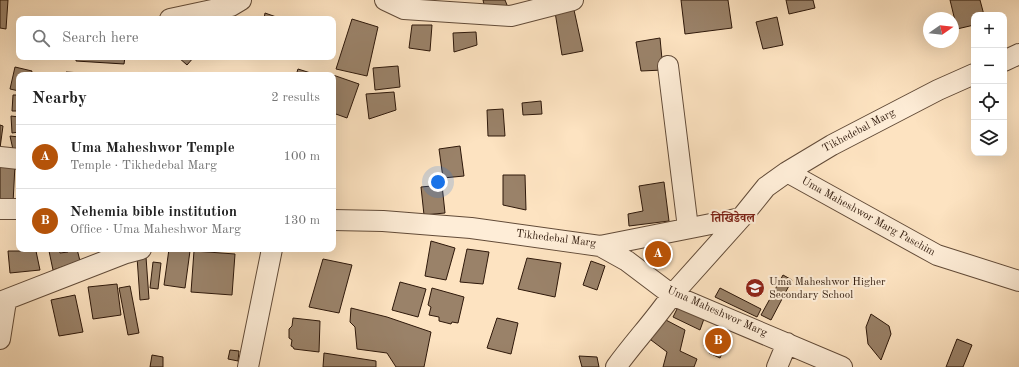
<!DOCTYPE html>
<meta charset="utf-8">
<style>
:root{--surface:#fff;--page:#f2f2f2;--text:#222;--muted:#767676;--line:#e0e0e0;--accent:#b45309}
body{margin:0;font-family:"Old Standard TT","Noto Serif Devanagari",serif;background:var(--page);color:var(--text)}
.controls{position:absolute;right:12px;top:12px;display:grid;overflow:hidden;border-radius:8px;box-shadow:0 4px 16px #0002}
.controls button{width:36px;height:36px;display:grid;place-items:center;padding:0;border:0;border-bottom:1px solid var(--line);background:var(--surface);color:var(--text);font:20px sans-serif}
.compass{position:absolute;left:923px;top:12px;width:36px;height:36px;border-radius:50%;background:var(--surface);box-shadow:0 4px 16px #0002;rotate:76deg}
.you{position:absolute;left:438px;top:182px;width:14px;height:14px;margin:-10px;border:3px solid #fff;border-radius:50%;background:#1a73e8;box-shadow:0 0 0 6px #1a73e833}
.badge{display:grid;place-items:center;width:26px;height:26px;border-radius:50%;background:var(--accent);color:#fff;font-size:13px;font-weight:700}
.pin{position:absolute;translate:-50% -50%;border:2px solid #fff;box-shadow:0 1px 4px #0006}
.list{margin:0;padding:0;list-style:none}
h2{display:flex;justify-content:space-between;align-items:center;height:52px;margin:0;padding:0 16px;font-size:17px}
h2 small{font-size:13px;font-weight:400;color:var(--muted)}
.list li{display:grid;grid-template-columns:26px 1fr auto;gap:12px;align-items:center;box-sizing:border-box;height:64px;padding:0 16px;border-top:1px solid var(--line)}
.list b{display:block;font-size:15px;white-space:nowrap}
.list p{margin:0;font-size:13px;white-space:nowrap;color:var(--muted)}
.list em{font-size:13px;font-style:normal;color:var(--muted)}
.icon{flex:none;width:22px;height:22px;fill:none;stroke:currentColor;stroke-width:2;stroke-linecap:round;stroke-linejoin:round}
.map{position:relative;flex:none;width:1019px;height:367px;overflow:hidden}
.search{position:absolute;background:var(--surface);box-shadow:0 4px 16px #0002;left:16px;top:16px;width:320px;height:44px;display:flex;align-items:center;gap:10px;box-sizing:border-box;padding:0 14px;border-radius:8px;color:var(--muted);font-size:15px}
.panel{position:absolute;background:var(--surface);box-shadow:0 4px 16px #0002;left:16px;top:72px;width:320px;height:180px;border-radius:8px}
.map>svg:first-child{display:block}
.building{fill:#9a8269;stroke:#2e180a}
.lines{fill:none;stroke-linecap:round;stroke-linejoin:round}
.street-casing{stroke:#624b38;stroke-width:22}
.street{stroke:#feedd7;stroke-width:20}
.labels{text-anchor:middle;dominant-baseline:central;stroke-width:4;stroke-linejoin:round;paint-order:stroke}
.street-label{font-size:11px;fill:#2e180a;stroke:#feedd7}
.poi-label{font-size:11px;fill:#2e180a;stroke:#feedd7;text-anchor:start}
.neighbourhood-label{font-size:12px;font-weight:bold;fill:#7a1f14;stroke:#feedd7}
</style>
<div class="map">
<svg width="1019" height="367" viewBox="0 0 1019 367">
<rect width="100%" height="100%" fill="#fde3c1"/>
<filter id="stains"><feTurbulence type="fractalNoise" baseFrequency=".005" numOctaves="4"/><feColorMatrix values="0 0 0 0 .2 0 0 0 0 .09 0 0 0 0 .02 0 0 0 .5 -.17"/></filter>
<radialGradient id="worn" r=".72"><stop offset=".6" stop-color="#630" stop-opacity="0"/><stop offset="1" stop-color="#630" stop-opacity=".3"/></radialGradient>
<path class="building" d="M0,0H8L6,29L0,28Z
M483,0H505L507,5L486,13Z
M681,0H728L732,28L685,34Z
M786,0H813L815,8L789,14Z
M950,0H980L984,15H974V25L957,29Z
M574,10L583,51L562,55L555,12Z
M265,13L282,19H264Z
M138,17L156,18V19H138Z
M777,17L783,45L763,49L756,22Z
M352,19L378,27L367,76L336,69Z
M412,25H432L430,51L409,48Z
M476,32L477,45L454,52L453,33Z
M660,38L663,70L641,71L636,42Z
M76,57H125L124,64L76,61Z
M178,57H194L187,65Z
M398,66L400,87L375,90L373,68Z
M15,67L32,71L31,75H19V91L10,89Z
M298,69L317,75H296Z
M66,72L82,73V75H66Z
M333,75L359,84L347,118L333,113Z
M394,92L396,110L369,119L366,94Z
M13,95H19V111H12Z
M541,101L542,114L523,115L522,103Z
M503,109L505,136H488L487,110Z
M11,116L19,117V132L12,133Z
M0,125L3,126L0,148Z
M10,136L19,137V153L14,154Z
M460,146L464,176L443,178L439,149Z
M0,165H15L13,203H0Z
M503,175H525L526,210L503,205Z
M664,182L669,221L629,226L628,214L643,211L639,186Z
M442,185L445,213L424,215L421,187Z
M431,241L455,248L446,280L425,276Z
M59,249L60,253L68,252V249H77L80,261L53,270L49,251Z
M169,249L190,251L185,288L164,285Z
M467,249L489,252L483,284L460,282Z
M8,251H36L40,270L10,273Z
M194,251L235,254L232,295L191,292Z
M137,257H146L149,299L140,300Z
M527,258L561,263L555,297L518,289Z
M323,259L352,265L339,313L309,307Z
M591,261L605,266L597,290L583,285Z
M153,262L161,263L158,289L150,288Z
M783,275L792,280L771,320L761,315Z
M400,282L426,289L418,317L392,310Z
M117,284L121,315L93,319L88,287Z
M130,286L139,333L128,335L119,288Z
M432,288L464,297L458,323L452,322L451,324L439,321V317L429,315L431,307L428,305Z
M720,288L761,309L757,317L715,297Z
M75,295L83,332L59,336L51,300Z
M680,303L705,316L700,330L673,317Z
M351,308L387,317L431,332L424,367H396L387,353L357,349L355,327L350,322Z
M871,314L889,326L891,334L881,360L868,344L866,327Z
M293,318L320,321L319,352L294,349L293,347L291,346L292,340L289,338V329L292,326Z
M497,318L518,323L511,354L487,348Z
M664,319L685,330L680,351L697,359L694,367H663L667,352L651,340L655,326Z
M714,328L730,336L720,358L709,353L712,348L704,346Z
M957,339L972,345L963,367H946Z
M230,350L239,351L238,361L228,359Z
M324,353L376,361V367H323Z
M152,355L163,357V367H150Z
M579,356L597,357L599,367H582Z"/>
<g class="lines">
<defs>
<path id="street" d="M385,0L404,9L511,16L573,0
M170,19L231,6L241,0
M1004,61L1019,54
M668,66L688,228
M0,157L19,159
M787,172L937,255L1019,281
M0,209H19
M333,220L383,221L471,228L600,246L741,218L766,187L787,172L832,145L938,90L974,74
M600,246L627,261L672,295L842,367
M0,302L126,253L141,249
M0,339L6,301
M248,367L272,249
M616,367C634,342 655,320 672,295L741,218
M777,367L787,343"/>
</defs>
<use href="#street" class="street-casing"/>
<use href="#street" class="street"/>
</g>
<defs>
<symbol id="school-disc" viewBox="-11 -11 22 22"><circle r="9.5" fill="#8f2418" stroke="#feedd7"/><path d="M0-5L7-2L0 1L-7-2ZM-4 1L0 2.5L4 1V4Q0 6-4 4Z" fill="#fff"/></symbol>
</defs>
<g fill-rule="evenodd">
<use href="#school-disc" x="744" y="277" width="22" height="22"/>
</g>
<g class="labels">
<g class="street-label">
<text transform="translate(859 131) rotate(-28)">Tikhedebal Marg</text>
<text transform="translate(868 217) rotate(29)">Uma Maheshwor Marg Paschim</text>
<text transform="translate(556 239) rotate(7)">Tikhedebal Marg</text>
<text transform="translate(717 312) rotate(24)">Uma Maheshwor Marg</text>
</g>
<g class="poi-label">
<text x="769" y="282">Uma Maheshwor Higher<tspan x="769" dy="13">Secondary School</tspan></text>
</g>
<g class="neighbourhood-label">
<text x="733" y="219">तिखिडेवल</text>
</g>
</g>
<rect width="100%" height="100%" filter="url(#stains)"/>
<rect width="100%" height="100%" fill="url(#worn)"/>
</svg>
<div class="controls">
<button>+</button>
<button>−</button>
<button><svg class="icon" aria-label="locate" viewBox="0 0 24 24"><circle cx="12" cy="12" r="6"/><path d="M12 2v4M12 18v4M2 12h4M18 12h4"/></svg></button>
<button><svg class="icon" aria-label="layers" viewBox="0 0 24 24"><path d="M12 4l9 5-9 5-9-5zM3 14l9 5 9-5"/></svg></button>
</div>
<svg class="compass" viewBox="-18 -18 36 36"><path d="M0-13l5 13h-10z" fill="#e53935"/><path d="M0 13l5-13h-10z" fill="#767676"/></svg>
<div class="you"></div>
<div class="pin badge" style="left:658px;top:254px">A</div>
<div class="pin badge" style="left:718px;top:341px">B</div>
<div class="search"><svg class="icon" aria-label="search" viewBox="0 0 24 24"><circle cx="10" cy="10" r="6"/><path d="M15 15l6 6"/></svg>Search here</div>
<section class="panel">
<h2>Nearby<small>2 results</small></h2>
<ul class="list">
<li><span class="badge">A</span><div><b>Uma Maheshwor Temple</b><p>Temple · Tikhedebal Marg</p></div><em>100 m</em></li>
<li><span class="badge">B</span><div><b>Nehemia bible institution</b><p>Office · Uma Maheshwor Marg</p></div><em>130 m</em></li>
</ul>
</section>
</div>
